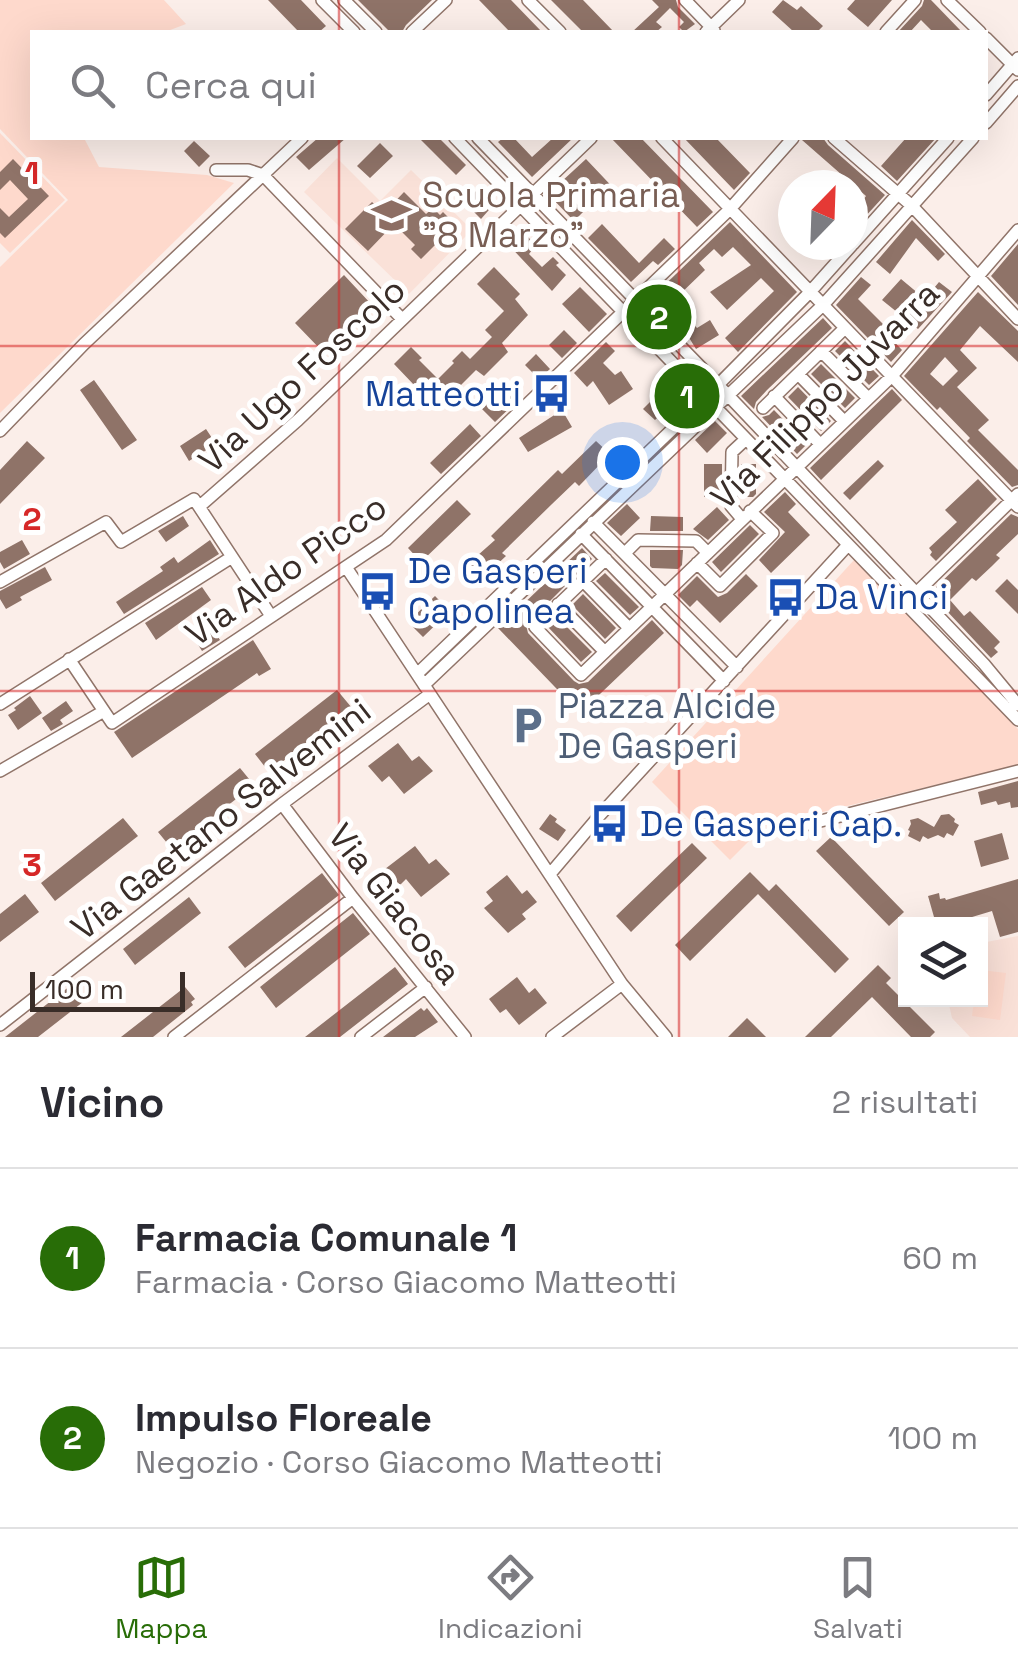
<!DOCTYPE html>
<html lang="it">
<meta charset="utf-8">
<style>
:root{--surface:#fff;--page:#f7f7f7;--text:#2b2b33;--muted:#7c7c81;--line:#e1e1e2;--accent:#286d07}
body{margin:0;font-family:"Space Grotesk",sans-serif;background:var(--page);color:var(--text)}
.controls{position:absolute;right:30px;bottom:30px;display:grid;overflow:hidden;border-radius:0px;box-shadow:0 10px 40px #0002}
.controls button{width:90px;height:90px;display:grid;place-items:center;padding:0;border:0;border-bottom:2px solid var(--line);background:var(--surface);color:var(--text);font:50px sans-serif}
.compass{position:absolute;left:778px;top:170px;width:90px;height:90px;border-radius:50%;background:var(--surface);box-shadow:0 10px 40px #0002;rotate:23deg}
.scale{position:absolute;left:30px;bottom:25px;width:155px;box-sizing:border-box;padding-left:10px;border:5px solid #392d28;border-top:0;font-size:28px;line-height:35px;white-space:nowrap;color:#392d28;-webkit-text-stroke:8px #fff;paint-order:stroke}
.you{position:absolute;left:622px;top:462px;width:35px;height:35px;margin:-25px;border:8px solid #fff;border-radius:50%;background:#1a73e8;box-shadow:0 0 0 15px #1a73e833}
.badge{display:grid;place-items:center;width:65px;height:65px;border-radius:50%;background:var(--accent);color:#fff;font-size:32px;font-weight:700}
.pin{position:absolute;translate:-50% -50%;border:5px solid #fff;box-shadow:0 2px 10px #0006}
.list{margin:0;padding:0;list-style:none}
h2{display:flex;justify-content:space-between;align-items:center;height:130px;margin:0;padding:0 40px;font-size:42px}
h2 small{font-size:32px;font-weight:400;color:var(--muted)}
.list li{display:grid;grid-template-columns:65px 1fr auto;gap:30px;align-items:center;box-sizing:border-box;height:180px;padding:0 40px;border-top:2px solid var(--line)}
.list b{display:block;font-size:38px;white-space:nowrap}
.list p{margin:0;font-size:32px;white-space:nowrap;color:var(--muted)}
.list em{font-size:32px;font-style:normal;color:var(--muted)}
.icon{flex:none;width:55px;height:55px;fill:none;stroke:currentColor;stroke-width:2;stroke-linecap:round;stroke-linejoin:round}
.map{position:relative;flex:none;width:1018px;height:1037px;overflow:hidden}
.search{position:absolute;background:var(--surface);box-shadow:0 10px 40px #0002;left:30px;right:30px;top:30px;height:110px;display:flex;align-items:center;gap:25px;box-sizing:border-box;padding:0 35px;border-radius:0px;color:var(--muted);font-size:38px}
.sheet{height:490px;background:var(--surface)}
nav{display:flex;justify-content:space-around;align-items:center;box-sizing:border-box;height:140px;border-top:2px solid var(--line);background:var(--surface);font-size:28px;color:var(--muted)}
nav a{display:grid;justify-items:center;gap:5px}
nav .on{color:var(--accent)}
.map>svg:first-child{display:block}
.education{fill:#fae1d8}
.green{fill:#fed9cc}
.building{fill:#8f7368;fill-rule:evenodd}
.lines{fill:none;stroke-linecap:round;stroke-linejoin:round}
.minor-casing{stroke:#907469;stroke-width:14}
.minor{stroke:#fff;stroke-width:11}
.grid{fill:none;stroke:#d62828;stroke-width:2.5;stroke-opacity:0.55}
.labels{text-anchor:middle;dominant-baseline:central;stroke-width:10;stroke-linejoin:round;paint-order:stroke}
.education-label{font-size:35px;fill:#785e54;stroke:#fff;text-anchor:start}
.street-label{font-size:35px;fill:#392d28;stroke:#fff}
.transit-label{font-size:35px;fill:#164399;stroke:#fff;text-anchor:start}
.service-label{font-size:35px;fill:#4e5e75;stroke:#fff;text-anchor:start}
.grid-label{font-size:32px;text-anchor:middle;font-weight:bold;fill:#d62828;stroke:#fff;stroke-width:10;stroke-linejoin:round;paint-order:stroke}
</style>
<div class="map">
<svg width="1018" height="1037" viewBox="0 0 1018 1037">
<rect width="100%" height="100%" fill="#fbeee9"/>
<path class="education" d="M337,158L380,201L411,170L472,230L409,294L304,192Z
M1018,936V1037H970L952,1018L948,1000L980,999L981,943Z"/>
<path class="green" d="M0,0H164L186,24L165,32H32V138H84L99,167L207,175L234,183L0,413V267L68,200L0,129Z
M0,133L65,200L10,253L0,243Z
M854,560L1018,729V765L764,826L730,860L652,782Z
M981,970L1006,973L1000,1020L972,1016L974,1000L980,999Z"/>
<path class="building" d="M268,0H301L326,26L319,32H299Z
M358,0H432L406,25L402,32H390Z
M479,0H511L542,32H510Z
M551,0H583L614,32H583Z
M652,0H676L678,7L695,24L684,32L679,27L684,22L670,8L656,22L662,27L656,32H632L659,7Z
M783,0L797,10L801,6L823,26L817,32H794L772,12Z
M855,0H892L868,27L847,9Z
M924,0H931L962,32H933L921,20L910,32H898L922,6Z
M318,138H346L309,170L296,157Z
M419,138H439L466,165L456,175Z
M503,138H514L532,157L553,138H573L532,177L498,142Z
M611,138H641L713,212L697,227Z
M684,138H716L750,173L734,190Z
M802,138H823L828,145L885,195L853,230V214L866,196L802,140Z
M906,138H936L897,181L881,166Z
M194,141L210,156L199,167L184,151Z
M380,143L393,156L370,178L357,166Z
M13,159L49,196L5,238L0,233V208L9,217L28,199L10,180L0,190V172Z
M586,159L621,196L611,205L585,179L568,195L584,211L574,221L548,194Z
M482,185L488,191L486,193L495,203L481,219L462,200L469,193L471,196Z
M404,192L426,214L433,208L440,215L443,212L453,222L434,240L437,243L421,259L411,249L415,245L394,224L368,251L345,229L372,202L384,213Z
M912,220L945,254L938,261L916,238L890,274L876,262Z
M730,222L797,292L738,352L725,338L774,291L761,278L727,310L710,292L751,265L733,247L722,257L714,249L699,263L705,270L675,299L685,309L681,311L697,328L710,320L719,335L696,349L688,336L685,338L649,300Z
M602,224L639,263L664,238L675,249L658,265L653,261L631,282L588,238Z
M523,227L529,233L526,235L536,245L529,254L542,267L553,257L559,263L556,265L566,275L552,291L504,240L510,235L512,237Z
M1018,244V305L991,276Z
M494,267L520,294L515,299L528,315L502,343L508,352L484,376L476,370L437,409L394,364L411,347L422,358L419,360L438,379L454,363L452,361L462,351L470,359L492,337L485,330L504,311L477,284Z
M344,275L372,305L323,352L295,323Z
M861,277L871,285L858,299L890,331L887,334L902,350L891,362L836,305Z
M901,279L925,299L939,282L952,292L918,329L882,300Z
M580,287L607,314L589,332L562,304Z
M978,292L1018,331V362L980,326L960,350L977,368L957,387L989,420L978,430L1018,470V485L1012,487L967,441L970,438L940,407L937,410L904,376ZM945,357L958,371L943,386L930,374Z
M823,318L832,328L767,390L756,402L754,409L741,396Z
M564,330L577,343L562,358L549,345Z
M845,341L879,376L869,385L835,351Z
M606,342L615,351L603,363L615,375L621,371L633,389L609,405L593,381L587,387L574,373Z
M536,354L550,369L539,379L525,365Z
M821,364L855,398L845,408L811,374Z
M674,378L692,396L667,421L661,414L655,420L643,409Z
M94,380L137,440L122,450L80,390Z
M798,387L831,421L821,431L788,397Z
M503,388L516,402L495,422L482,409Z
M892,389L902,400L821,480L810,468Z
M562,410L572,427L528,452L519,438Z
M774,410L807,444L797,454L762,417L769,415Z
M715,421L727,433L707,453L695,440Z
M470,424L481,436L441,474L430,463Z
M206,429L216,444L189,461L180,446Z
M27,441L45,458L0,504V470Z
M596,441L610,454L579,486L575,482L552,504L502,553L506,556L474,586L460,571L495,540L491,536L558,470L562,474Z
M878,460L884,466L850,500L843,493Z
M704,464H722V497H704Z
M741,464H756V494L753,497H741Z
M978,479L997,499L936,561L930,555L932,552L929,548L957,522L945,510Z
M785,492L796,504L788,512L810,535L771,573L759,560L785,532L764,512Z
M457,500L471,514L421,562L408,548Z
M627,504L640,518L621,536L607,523Z
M717,507L729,520L708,540L693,529Z
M1011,514L1018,517V534L996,555L1000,558L992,566L976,581L972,578L950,600L964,616L970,611L1000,642L994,648L998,652L991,658L930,593Z
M183,516L189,526L166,542L158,531Z
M651,516L683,517V531H650Z
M750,525L759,534L721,572L712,562Z
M22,540L30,554L4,569L0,562V552Z
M210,540L219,554L124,614L116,602L163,571L160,567L174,557L178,563Z
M582,548L592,559L526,625L528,633L574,681L579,684L588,682L652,620L664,633L580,713L498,628Z
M650,550H683L682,565L678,569L652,568L650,566Z
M45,567L52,580L20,597L22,600L6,609L0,599V591Z
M605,573L639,607L630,615L596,581Z
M746,574L758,586L720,623L697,600L690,607L678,595L697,576L718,597L727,593Z
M1007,579L1018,590V614L995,591Z
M202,587L211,600L156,640L145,623Z
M583,594L616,628L605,639L572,605Z
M435,596L450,611L423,637L408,622Z
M558,618L592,652L581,662L548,627Z
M209,624L220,640L202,651L192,635Z
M253,640L271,669L259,676L257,673L132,758L114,732Z
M337,690L352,708L269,772L255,754Z
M30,696L42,713L18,730L8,715L16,710L14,708Z
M66,701L73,711L60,720L63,724L51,731L42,718Z
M398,743L412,761L419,756L433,771L404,794L389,776L382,782L368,766Z
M240,768L254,785L172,849L158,832Z
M1018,781V807L1011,808L1010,802L998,805L996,801L981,805L978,792Z
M550,814L557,819L555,822L566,830L558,841L539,829Z
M949,814L955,819L954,822L959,825L953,836L947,833L944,838L938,835L928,839L923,836L920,842L908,836L910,831L908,830L911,824L910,820L918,818L934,827L941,815Z
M123,818L138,836L55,901L41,883Z
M1002,833L1009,859L981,867L974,841Z
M831,837L904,912L889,926L816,851Z
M692,843L707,858L631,932L616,916Z
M415,846L429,864L436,859L450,874L421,897L406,879L400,885L385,869Z
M750,872L769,891L776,884L849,959L835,973L758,894L690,961L675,945Z
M322,873L339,895L245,968L228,947Z
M507,875L522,894L527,890L537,902L522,914L526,919L508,933L484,908L493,901L486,892Z
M1018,879V932L1000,937L992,911L949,924H936L928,896L939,893L940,899L945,898L946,900Z
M25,894L39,912L0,942V914Z
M189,897L201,913L135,965L123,949Z
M353,913L370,934L276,1008L260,987Z
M878,965L891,978L886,983L935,1032L930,1037H911L872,997L831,1037H805Z
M395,967L408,984L340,1037H305Z
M517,977L529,993L535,988L547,1003L519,1025L506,1009L500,1013L489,999Z
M70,986L83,1002L38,1037H5Z
M185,987L195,999L191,1002L193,1005L153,1037H121Z
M421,1008L424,1011L427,1008L438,1022L415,1037H383Z
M747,1018L766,1037H728Z"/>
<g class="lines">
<defs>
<path id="minor" d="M322,0L354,32
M344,0L376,32
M528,0L560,32
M685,0L714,30
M947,0L980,32
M412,32L446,0
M706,32L739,0
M886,32L915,0
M986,38L1018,70
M986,95L1018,58
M986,123L1018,86
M455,138L1018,720
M478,138L723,390L984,664L1018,705
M662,138L1018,507
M834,138L912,206L1018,319
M216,170H248L263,175L402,319
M853,244L948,138
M821,351L868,398
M798,374L844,421
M774,396L820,444
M763,408L845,328
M0,431L84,344L302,138
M200,506L298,420L591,138
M742,519L731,506L732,452L746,439
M593,522L737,667
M581,534L724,681
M625,553L638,540L696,541L708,553
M606,559L535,627L581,675L892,376L1018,230
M697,563L720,586L773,533L750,511
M346,567L622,984L666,1037
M583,581L629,628
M0,582L106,522L121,542L194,499L271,616
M912,597L1018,494
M558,604L605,652
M69,659L112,723L386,540L730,209L793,138
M417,674L706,397L810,292L852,245
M424,685L823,305L973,138
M0,704L232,557
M0,771L104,711
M282,804L353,898L465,1037
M785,830L1018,771
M550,874L600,815L848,545
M0,1025L282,804L430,694
M174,1037L353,898
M361,1037L426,987
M552,1037L622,984"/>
</defs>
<use href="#minor" class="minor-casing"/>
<use href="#minor" class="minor"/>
</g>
<path class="grid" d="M339,0V32M679,0V32M339,138V1037M679,138V1037M0,346H1018M0,691H1018"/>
<defs>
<symbol id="school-bare" viewBox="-9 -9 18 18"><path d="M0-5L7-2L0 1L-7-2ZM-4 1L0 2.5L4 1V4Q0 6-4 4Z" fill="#8d6e63" stroke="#fff" stroke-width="2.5" paint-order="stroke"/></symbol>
<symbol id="bus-bare" viewBox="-9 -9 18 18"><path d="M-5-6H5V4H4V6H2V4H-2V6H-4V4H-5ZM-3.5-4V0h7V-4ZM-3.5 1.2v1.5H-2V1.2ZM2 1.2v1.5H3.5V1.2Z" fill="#1a4fb4" stroke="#fff" stroke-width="2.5" paint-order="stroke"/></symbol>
<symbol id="parking-bare" viewBox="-9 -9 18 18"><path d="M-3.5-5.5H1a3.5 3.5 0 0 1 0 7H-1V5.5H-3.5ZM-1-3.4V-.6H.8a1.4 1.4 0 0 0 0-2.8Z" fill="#5c6f8a" stroke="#fff" stroke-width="2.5" paint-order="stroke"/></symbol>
</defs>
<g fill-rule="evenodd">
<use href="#school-bare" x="364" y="188" width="55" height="55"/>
<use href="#bus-bare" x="524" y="366" width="55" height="55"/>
<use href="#bus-bare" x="350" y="564" width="55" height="55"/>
<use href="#bus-bare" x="758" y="570" width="55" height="55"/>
<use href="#parking-bare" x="500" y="698" width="55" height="55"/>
<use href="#bus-bare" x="582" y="796" width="55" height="55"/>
</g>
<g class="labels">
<g class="education-label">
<text x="422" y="195">Scuola Primaria<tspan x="422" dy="40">"8 Marzo"</tspan></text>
</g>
<g class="street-label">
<text transform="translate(302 375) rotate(-43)">Via Ugo Foscolo</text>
<text transform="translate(825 395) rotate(-45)">Via Filippo Juvarra</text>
<text transform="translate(286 570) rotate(-35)">Via Aldo Picco</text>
<text transform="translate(221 819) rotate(-38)">Via Gaetano Salvemini</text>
<text transform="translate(395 904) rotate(52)">Via Giacosa</text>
</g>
<g class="transit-label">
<text x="521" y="394" text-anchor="end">Matteotti</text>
<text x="408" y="571">De Gasperi<tspan x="408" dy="40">Capolinea</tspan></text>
<text x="815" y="597">Da Vinci</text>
<text x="640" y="824">De Gasperi Cap.</text>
</g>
<g class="service-label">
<text x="558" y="706">Piazza Alcide<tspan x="558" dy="40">De Gasperi</tspan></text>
</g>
</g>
<g class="grid-label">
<text x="32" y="184">1</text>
<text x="32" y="530">2</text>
<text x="32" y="876">3</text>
</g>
</svg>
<div class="controls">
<button><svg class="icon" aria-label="layers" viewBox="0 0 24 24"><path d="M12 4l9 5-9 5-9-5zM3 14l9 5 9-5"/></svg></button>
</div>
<svg class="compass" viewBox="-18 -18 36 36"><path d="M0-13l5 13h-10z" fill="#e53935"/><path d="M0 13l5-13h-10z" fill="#7c7c81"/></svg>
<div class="scale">100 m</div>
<div class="you"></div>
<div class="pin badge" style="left:687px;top:396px">1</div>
<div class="pin badge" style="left:659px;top:317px">2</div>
<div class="search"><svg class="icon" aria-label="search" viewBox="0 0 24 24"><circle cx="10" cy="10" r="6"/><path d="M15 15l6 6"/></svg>Cerca qui</div>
</div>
<section class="sheet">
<h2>Vicino<small>2 risultati</small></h2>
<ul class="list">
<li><span class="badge">1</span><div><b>Farmacia Comunale 1</b><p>Farmacia · Corso Giacomo Matteotti</p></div><em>60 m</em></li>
<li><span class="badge">2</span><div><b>Impulso Floreale</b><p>Negozio · Corso Giacomo Matteotti</p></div><em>100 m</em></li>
</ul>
</section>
<nav>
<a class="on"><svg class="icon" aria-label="map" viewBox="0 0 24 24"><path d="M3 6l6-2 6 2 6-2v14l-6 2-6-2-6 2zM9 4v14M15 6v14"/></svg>Mappa</a>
<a><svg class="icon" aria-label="directions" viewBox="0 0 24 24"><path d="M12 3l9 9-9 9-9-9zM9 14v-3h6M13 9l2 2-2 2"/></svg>Indicazioni</a>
<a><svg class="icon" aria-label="saved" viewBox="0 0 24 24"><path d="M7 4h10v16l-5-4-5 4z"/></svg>Salvati</a>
</nav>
